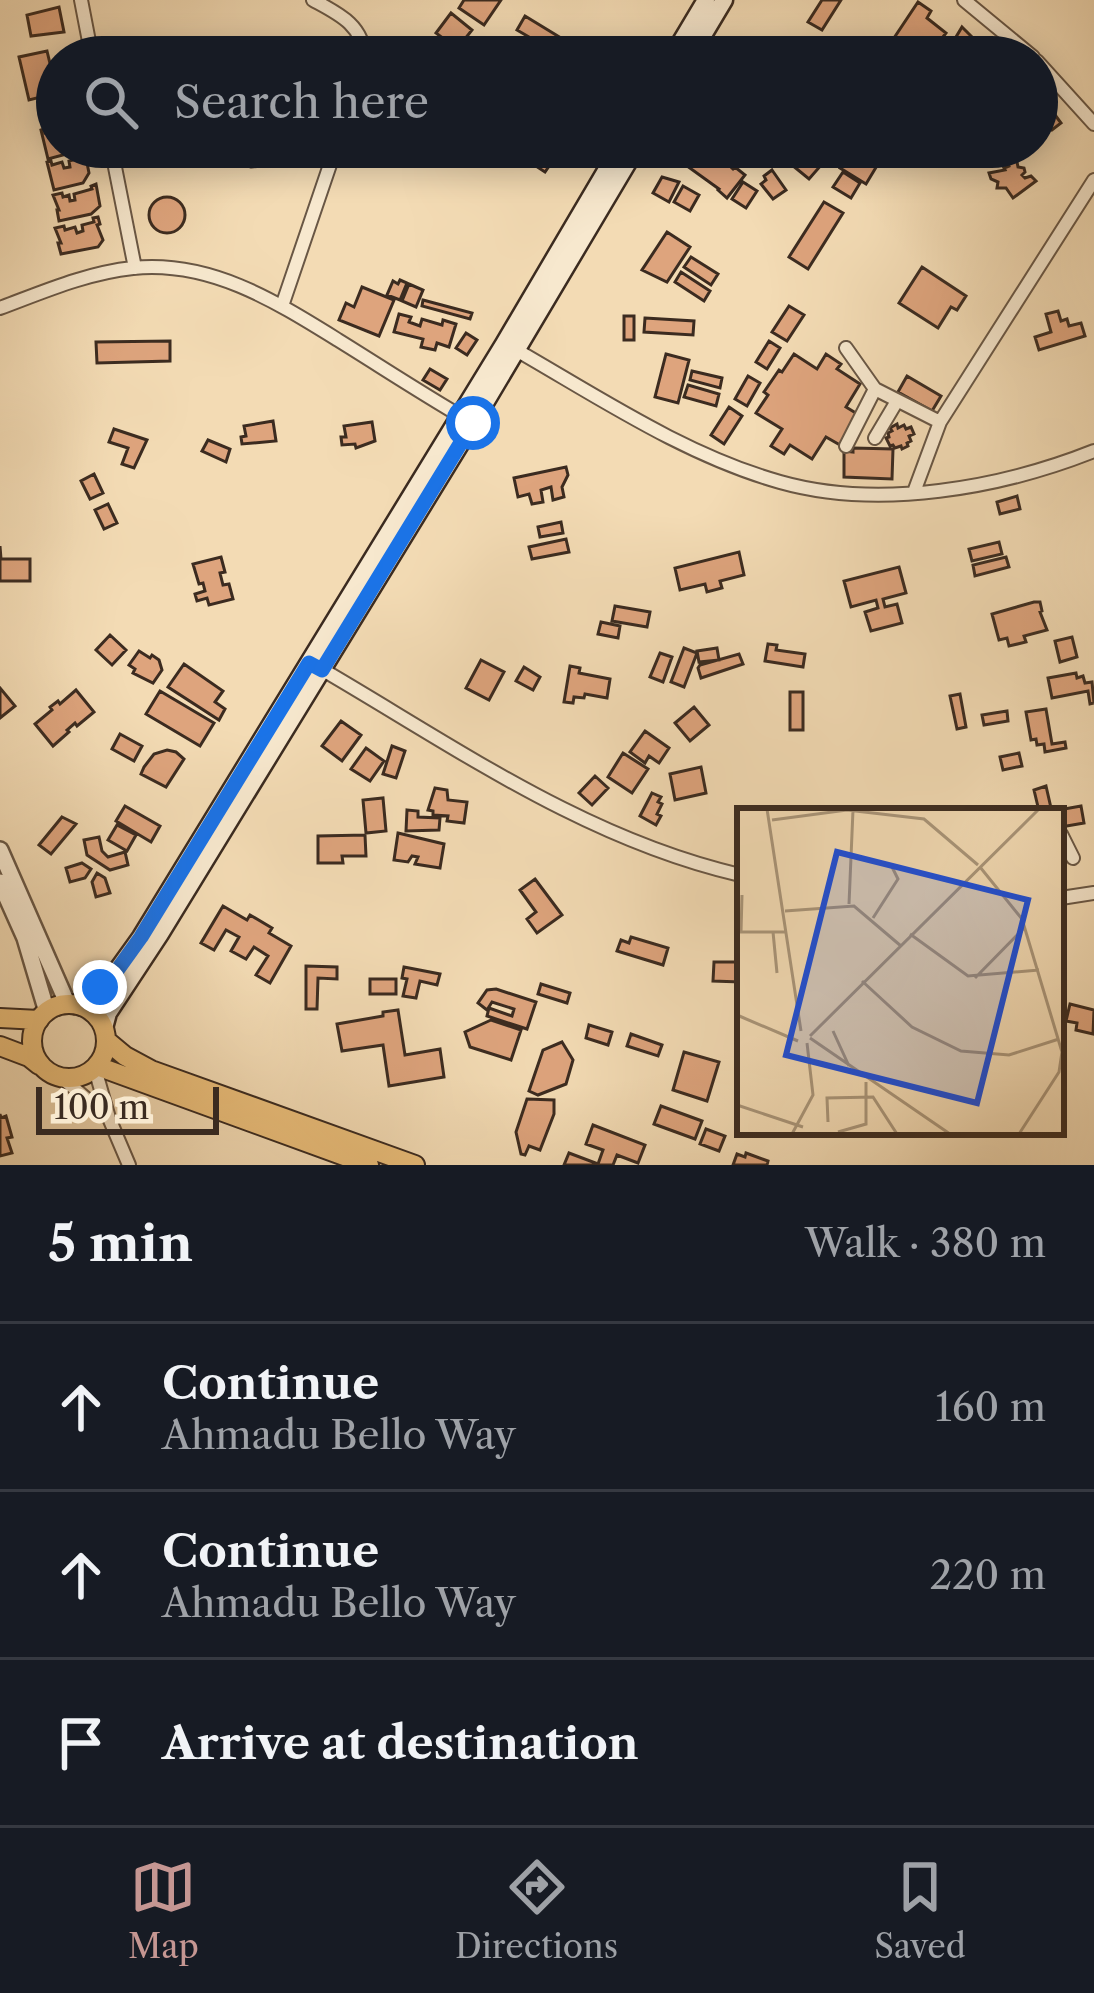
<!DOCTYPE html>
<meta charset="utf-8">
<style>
:root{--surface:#171b24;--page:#242831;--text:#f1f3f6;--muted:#9ea1a6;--line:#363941;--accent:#c59692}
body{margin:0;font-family:"Libre Caslon Text",serif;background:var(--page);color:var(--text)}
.scale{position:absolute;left:36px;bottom:30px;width:183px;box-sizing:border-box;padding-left:12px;border:6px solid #3b2b20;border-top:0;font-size:33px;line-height:42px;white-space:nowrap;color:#3b2b20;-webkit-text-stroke:9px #f7e8ce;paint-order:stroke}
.stop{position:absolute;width:36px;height:36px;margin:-27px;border:9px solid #1a73e8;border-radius:50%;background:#fff}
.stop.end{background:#1a73e8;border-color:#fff;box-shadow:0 3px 12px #0008}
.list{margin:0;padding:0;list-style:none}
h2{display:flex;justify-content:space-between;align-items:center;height:156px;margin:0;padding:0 48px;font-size:51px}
h2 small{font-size:39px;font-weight:400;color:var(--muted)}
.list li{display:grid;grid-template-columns:78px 1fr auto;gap:36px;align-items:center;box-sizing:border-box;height:168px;padding:0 48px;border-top:3px solid var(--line)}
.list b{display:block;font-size:45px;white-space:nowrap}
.list p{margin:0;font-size:39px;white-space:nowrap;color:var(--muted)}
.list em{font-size:39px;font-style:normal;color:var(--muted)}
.icon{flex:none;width:66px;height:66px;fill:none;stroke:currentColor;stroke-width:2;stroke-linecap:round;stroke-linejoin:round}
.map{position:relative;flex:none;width:1094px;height:1165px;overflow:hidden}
.search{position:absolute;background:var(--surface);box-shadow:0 6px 30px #0003;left:36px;right:36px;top:36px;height:132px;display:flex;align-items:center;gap:30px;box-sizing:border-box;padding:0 42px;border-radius:66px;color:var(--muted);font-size:45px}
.sheet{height:660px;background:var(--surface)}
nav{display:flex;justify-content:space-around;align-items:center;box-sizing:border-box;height:168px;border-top:3px solid var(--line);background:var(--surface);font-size:33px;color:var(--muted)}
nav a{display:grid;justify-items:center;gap:6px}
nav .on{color:var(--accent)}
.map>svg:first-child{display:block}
.building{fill:#dea47d;stroke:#3b2b20;stroke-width:3}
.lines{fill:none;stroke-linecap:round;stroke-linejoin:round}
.minor-casing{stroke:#695745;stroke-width:16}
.tertiary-casing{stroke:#695745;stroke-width:20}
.secondary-casing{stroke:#3b2b20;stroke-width:21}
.primary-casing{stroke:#3b2b20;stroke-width:22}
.minor{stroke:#f7e8ce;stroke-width:12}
.tertiary{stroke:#f7e8ce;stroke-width:15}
.secondary{stroke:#f7e8ce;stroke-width:16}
.primary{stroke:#eabe7a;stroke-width:18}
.route{stroke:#1a73e8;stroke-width:15}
.inset-road{fill:none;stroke:#a99579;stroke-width:3}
.view{fill:#1d4ed8;fill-opacity:0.15;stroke:#1d4ed8;stroke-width:6}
.inset-edge{fill:none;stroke:#3b2b20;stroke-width:6}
</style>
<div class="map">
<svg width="1094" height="1165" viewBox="0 0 1094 1165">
<rect width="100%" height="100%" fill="#f3dbb4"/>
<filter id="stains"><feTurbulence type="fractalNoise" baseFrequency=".00167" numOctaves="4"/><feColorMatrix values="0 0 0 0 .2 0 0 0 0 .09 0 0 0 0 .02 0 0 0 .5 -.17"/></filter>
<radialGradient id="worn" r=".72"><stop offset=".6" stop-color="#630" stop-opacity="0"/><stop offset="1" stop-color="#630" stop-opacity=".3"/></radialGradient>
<path class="building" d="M464,0H501L484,25L459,8Z
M822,0H841L822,30L808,22Z
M918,2L931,11L927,18L946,33L928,57H917L905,47L899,57L888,47Z
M59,7L64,32L31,36L27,15Z
M451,13L472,30L457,49L436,33Z
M525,16L561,38L553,51L517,30Z
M962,27L973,38L963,57H944Z
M503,45L541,54V57L500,55Z
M47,51L57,93L29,100L19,57Z
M1047,104L1061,123L1052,130L1037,111Z
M44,129L45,133L55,131L57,147H79L78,151L48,159L41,130Z
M227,147H276L268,163L263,166L251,167L239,164L229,154Z
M519,147H557L561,149L545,172L516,153Z
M695,147L699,150L702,147H709L733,169L735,167L745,175L727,198L718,190L719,189L687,166L693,158L689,155Z
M807,149L823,163L809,179L792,165Z
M857,151L878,164L866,184L840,168L847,158L851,161Z
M85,153L89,173L83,183L54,190L47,162L51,161L52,165L62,162L64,168L70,167L69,161L81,158L80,154Z
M1012,156L1016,157L1018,167L1024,168L1025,172L1022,175L1025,178L1031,176L1036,181L1013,198L1006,188H997L998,182L991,179L989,173L1005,170L1004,168L1009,166L1007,159Z
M772,170L786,190L773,199L761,184L766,180L764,176Z
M843,172L860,183L851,198L833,187Z
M662,177L679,182L669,202L653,193Z
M743,182L757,191L746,208L732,199Z
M96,184L100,206L91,214L59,221L57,210H59L53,195L62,193L63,197L69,195L70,201L75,200L74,194L92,189L91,186Z
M683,186L699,195L690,211L674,202Z
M149 215a18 18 0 1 1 36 0a18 18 0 1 1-36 0Z
M824,202L843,213L808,269L789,257Z
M98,217L100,224L97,225L103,240L98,247L61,254L58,243H61L55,228L64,226L65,230L75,227L77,233L83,231L82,225L94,222L93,218Z
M667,232L690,247L667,282L642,270Z
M691,257L718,274L711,285L684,267Z
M922,267L966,296L957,310L951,307L938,328L899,303Z
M681,272L710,291L704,301L675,282Z
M400,280L407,283L400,300L387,295L393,281L398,284Z
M409,284L423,290L416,307L402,301Z
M362,287L394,300L379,336L339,320L346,303L354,307Z
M423,300L472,313L470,319L422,306Z
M789,306L804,315L787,341L772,332Z
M1058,311L1061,321L1067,319L1069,326L1081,323L1085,336L1039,350L1035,337L1051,332L1046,314Z
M399,314L411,317L409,322L420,326L422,319L442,325L443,320L456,324L449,347L437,343L435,350L421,347L423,339L394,332Z
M624,316H634V340H624Z
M645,318L694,321L693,335L644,332Z
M466,333L477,340L467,355L456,348Z
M170,341V361L97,363L96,342Z
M769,341L780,348L767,369L756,362Z
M666,354L689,360L678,403L655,397Z
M794,354L817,369L826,354L841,364L837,369L860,384L846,407L859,415L840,445L826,437L812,459L790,445L784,454L771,446L782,429L756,413L768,395L764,392L779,370L782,372Z
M430,369L447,379L440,390L423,380Z
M692,371L722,378L720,388L690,380Z
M748,376L760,383L747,406L735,399Z
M907,376L941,396L932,411L898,392Z
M688,385L719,394L716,406L684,397Z
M729,407L742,416L724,444L711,435Z
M273,421L276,441L242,444L241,437L246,436L244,426Z
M372,422L375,441L356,448L355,444L342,445L341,437H346L344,426Z
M897,424L898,428L904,425L906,429L911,427L914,434L909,436L911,441L907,443L908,446L902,449L901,446L895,448L893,445L890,446L886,438L889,437L888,433L892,431L890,428Z
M114,429L147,440L134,468L122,464L128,448L109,442Z
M208,440L230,449L226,462L202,451Z
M853,448L893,449L892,479L844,477V451L853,452Z
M566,467L568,475L562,487L564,497L553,500L551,487L541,490L543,502L532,504L529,494L518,497L514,478Z
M94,474L103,493L90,499L81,481Z
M1017,496L1020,509L1000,514L997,502Z
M108,504L117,523L104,529L95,510Z
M561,522L563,533L540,537L538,527Z
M566,539L569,552L532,559L529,547Z
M999,542L1002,554L972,561L969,549Z
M0,546L1,559H30V581H0Z
M739,552L744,575L720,581L722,588L707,592L705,584L680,590L675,568Z
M221,557L225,572L220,573L223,585L229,584L233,599L209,605L207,598L197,601L195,594L205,591L203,583L199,584L193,564Z
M1006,557L1009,567L975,576L973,565Z
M899,567L906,593L883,599L885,607L897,604L902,623L871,631L865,612L878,608L876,600L851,607L844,581Z
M1034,602H1040L1042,611L1040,612L1047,630L1024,636L1026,642L1009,646L1007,638L999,640L992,614Z
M615,606L650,612L647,627L612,621Z
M601,622L620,626L618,638L598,634Z
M110,635L126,650L112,665L96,650Z
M1072,637L1077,657L1060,662L1055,641Z
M768,644L777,645L776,650L805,654L803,667L765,661Z
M684,648L697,653L684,687L671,682Z
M717,648L719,660L699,662L697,651Z
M139,651L150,658L152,655L159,660L162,670L153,683L133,673L135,669L129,665Z
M660,653L672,657L663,682L650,677Z
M739,654L743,664L701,678L698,668L700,665Z
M481,660L504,672L489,700L466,688Z
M184,664L223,691L215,702L225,709L219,720L168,687Z
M570,666L580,668L579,673L610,679L607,698L585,694L584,698L574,697L573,703L564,702Z
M524,667L540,677L533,690L516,681Z
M1076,673L1077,678L1083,676L1085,683L1092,682L1094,703L1090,704L1088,691L1052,698L1048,678Z
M0,688L15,706L0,718Z
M76,690L94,712L77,726L75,723L67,730L69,732L53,746L35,724L52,710L50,707L58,701L60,704Z
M160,691L214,723L200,746L146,714Z
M790,692H803V730H790Z
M960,694L966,727L957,729L950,696Z
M694,707L709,725L690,741L675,723Z
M1046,709L1052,744L1065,742L1066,748L1045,752L1044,744L1037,745L1036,739L1031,740L1026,712Z
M1007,711L1008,721L984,725L982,715Z
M341,721L361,735L342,761L322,746Z
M645,731L669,748L659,763L649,756L645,763L630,752Z
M120,734L142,746L134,761L112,749Z
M392,746L405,751L396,778L383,774Z
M366,748L384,761L370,781L351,769Z
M167,750L176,752L184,759L166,787L141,774L144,767L154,754Z
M623,753L648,769L632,793L608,777Z
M1019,753L1022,766L1003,770L1000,757Z
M701,767L706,793L675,800L670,774Z
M595,776L608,788L592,805L579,793Z
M1046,786L1051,808L1039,811L1034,790Z
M435,788L447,790L448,800L467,802L464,823L447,821L448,816L433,815V811L428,810Z
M652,793L661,797L658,802L662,804L657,814L661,816L656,825L640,816Z
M383,798L386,831L366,833L363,800Z
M125,806L160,826L151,842L116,821Z
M1081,806L1084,823L1061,827V811H1053Z
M407,810L418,811V817L440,818L439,830L406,831Z
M62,817L76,824L51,854L39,845Z
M117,825L136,835L127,851L108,840Z
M398,833L444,844L440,868L415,864L418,857L412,856L408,862L394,860Z
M365,835L366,856H342L343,863H318V836Z
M99,837L102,851L108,857L125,852L128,865L110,870L87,855L84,840Z
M82,863L91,869L85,878L70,882L66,868Z
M97,873L105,878L110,893L96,897L92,882Z
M535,879L562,915L537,933L527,919L536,912L520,890Z
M223,906L247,920L250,915L272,928L269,933L291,946L270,983L256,975L268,956L254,947L246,959L231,951L239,937L226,930L214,950L201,943Z
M631,937L668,948L663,965L617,951L621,940L629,943Z
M714,962H740V982L713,981Z
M306,966L337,967V979L318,978L317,1009H306Z
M404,967L440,974L437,985L420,981L416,998L403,996L407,979L402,978Z
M370,979H396V994H370Z
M541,984L570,993L567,1003L538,994Z
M496,989L536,1002L527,1029L487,1016L489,1008L512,1016L514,1009L492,1002L487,1010L478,1003L487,990Z
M1070,1004L1094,1010L1093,1034L1076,1030L1077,1023L1066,1021Z
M398,1010L405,1055L440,1049L444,1077L389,1086L383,1045L342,1051L337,1024L383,1016V1012Z
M491,1020L521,1030L511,1060L470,1047L465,1032Z
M589,1025L612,1032L608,1045L586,1038Z
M631,1034L662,1045L658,1056L627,1046Z
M562,1042L573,1060L566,1084L538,1095L529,1091L543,1050Z
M684,1052L719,1062L707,1101L673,1090Z
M527,1099L554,1100V1114L540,1150L529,1146L525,1155L521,1154L516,1132Z
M661,1106L702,1121L695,1139L654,1124Z
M0,1114L1,1118L6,1116L12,1137L7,1138L12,1153L0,1156Z
M593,1125L645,1145L638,1163L617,1155L613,1165H564L569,1153L598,1164L603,1150L586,1144Z
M706,1129L725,1136L719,1151L700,1144Z
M746,1153L768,1161L767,1165H733L737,1154L745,1157Z"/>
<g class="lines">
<defs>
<path id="minor" d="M81,0L92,57
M313,0C337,13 364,25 364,57
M964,0L1033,57
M1037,61L1094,124
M111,147L135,268
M282,306L336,147
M0,308C43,292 86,273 133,268C210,260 275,301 338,340C380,366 421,393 464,418
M511,347C597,396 684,455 780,482C879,510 1001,488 1094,451
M846,348L875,389L940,422
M875,438L897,401
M846,446L875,389
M914,492L940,422L1094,180
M318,667C454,746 584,839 740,875
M1061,834L1073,858
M1061,898L1094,893
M95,1069L109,1118L129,1165
M62,1078L108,1117"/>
<path id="tertiary" d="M0,850L68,1005
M0,882L25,938L47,1012"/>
<path id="secondary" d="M672,57L706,0
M690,57L724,0
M75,1005L113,976L141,937L504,344L620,147
M104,1028L108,1013L160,934L473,423L637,147"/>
<path id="primary" d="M32 1041a37 37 0 1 1 74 0a37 37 0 1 1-74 0Z
M0,1018L39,1020
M107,1041L125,1056L151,1070L415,1165
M0,1046L29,1057L39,1065
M97,1066L369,1165"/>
</defs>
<use href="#minor" class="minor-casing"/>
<use href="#tertiary" class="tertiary-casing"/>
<use href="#secondary" class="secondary-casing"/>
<use href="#primary" class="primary-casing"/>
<use href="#minor" class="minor"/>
<use href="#tertiary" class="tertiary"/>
<use href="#secondary" class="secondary"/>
<use href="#primary" class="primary"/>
</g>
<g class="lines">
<path class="route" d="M100,987L113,976L141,937L309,663L322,670L473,423"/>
</g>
<g transform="translate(737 808)">
<rect width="327" height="327" fill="#f3dbb4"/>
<path class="inset-road" d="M30,1L64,223M35,12L110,2L187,11L241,57M243,59L285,111L325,244L322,264L282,326M112,96L116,2M48,103L117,98L164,138M136,110L161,71L154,57M0,124H49M4,124L5,87M36,124L40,165M173,126L231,168L302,162M238,170L288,119M125,173L175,219L224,243L272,247L322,231M0,207L61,233M96,223L112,258M73,228L302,1M73,230L213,326M0,297L66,319M91,314L90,290L136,289L160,326M101,324L129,316V274M55,326L76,287L70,235"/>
<path class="view" d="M100,44L291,92L240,295L49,247Z"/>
<rect width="327" height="327" class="inset-edge"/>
</g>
<rect width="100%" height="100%" filter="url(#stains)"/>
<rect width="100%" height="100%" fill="url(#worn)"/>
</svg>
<div class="scale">100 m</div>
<div class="stop" style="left:473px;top:423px"></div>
<div class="stop end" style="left:100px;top:987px"></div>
<div class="search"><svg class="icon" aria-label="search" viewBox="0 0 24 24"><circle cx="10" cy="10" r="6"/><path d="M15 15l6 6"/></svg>Search here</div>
</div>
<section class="sheet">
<h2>5 min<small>Walk · 380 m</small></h2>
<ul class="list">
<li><svg class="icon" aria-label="ahead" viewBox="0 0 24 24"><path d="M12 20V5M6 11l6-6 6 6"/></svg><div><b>Continue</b><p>Ahmadu Bello Way</p></div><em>160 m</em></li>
<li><svg class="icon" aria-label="ahead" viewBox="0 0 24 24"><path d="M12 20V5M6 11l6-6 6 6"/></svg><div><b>Continue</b><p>Ahmadu Bello Way</p></div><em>220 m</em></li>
<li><svg class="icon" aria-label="arrive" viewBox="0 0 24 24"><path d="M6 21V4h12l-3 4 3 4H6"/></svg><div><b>Arrive at destination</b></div></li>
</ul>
</section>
<nav>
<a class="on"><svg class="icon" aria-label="map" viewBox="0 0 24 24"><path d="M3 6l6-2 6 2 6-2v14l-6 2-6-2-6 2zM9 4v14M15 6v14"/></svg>Map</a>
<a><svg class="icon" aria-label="directions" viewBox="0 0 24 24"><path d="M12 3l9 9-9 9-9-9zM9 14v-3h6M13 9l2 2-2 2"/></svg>Directions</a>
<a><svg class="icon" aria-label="saved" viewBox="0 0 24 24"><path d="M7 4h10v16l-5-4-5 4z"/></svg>Saved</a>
</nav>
